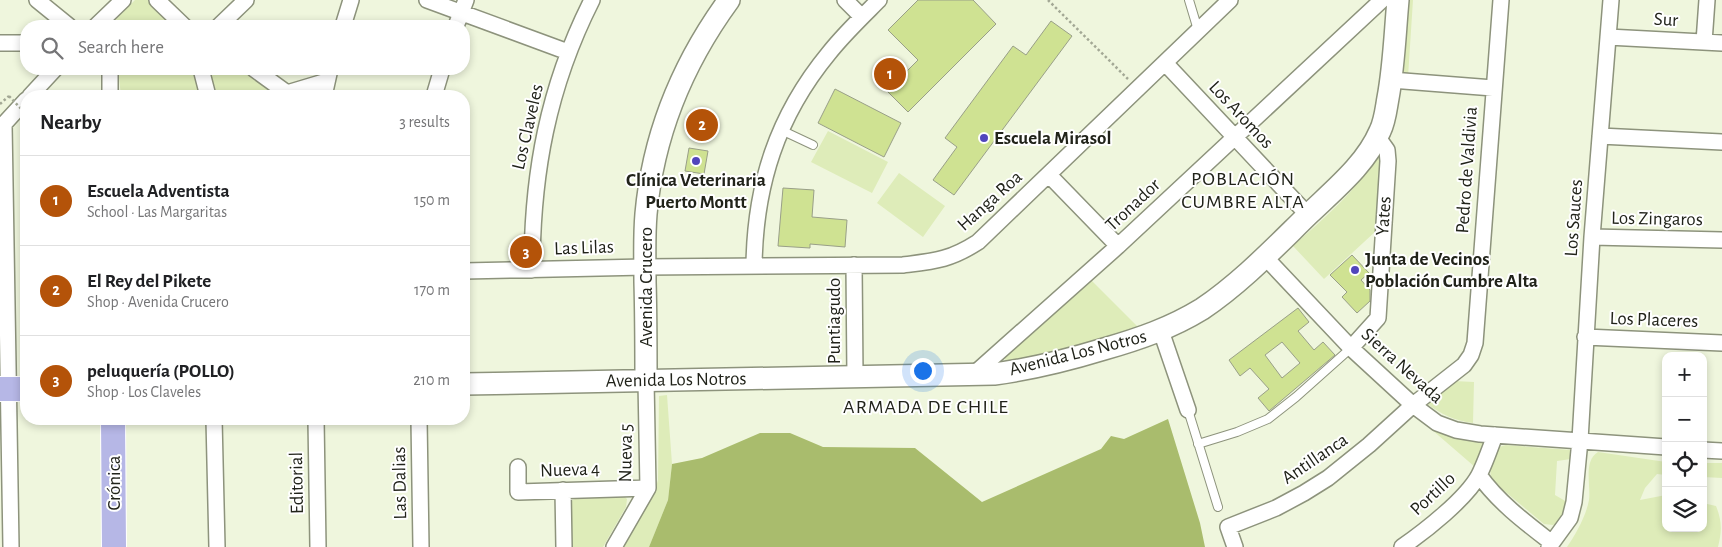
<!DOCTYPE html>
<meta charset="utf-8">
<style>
:root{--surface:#fff;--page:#f2f2f2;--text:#202124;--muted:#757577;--line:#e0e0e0;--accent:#b45309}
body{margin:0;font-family:"Alegreya Sans",sans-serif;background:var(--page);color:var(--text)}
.controls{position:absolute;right:15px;bottom:15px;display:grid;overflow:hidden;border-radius:10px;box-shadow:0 2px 8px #0003}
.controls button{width:45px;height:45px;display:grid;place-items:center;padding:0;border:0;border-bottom:1px solid var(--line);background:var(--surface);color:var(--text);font:25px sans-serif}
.you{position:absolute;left:922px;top:370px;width:18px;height:18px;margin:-12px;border:4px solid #fff;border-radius:50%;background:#1a73e8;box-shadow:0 0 0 8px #1a73e833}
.badge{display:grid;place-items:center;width:32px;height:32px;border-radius:50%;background:var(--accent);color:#fff;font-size:16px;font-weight:700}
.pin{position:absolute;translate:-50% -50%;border:2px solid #fff;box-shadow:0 1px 5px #0006}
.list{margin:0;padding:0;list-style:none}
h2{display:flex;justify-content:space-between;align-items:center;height:65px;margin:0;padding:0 20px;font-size:21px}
h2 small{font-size:16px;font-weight:400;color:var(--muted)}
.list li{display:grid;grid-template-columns:32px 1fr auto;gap:15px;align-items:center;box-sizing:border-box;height:90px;padding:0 20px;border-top:1px solid var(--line)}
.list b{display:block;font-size:19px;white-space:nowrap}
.list p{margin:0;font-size:16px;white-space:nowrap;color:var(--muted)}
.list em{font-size:16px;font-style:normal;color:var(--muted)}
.icon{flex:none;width:28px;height:28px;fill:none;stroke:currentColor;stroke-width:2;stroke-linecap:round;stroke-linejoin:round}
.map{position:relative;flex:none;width:1722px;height:547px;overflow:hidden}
.search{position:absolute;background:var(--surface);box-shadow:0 2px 8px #0003;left:20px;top:20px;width:450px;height:55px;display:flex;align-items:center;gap:12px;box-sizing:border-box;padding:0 18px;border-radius:20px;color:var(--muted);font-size:19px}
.panel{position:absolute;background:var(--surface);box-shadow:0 2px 8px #0003;left:20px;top:90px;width:450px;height:335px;border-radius:20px}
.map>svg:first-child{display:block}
.green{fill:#deecb9}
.forest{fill:#a9bc6d}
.building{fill:#cfe292;stroke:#999f88;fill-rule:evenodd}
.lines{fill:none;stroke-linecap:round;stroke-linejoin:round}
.service-casing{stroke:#8d937c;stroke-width:10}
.minor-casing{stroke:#8d937c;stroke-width:18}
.secondary-casing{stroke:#8d937c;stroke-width:24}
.primary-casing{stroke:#fff;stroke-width:26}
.path{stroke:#a3a895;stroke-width:2.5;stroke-dasharray:2.5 2.5;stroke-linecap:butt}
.service{stroke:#fff;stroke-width:8}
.minor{stroke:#fff;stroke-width:15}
.secondary{stroke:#fff;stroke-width:21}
.primary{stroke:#b6b7e6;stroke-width:24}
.path-bridge{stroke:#a3a895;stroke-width:2.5;stroke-dasharray:2.5 2.5;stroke-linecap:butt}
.poi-dot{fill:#5145bc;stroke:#fff;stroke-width:2}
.labels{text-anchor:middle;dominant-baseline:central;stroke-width:4;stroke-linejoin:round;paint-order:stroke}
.street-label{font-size:19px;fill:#21231a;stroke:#fff}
.poi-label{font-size:19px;font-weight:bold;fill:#21231a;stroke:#fff;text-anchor:start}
.neighbourhood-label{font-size:20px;letter-spacing:1px;fill:#21231a;stroke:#fff}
</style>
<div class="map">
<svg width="1722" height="547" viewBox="0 0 1722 547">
<rect width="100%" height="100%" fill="#eff6dd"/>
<path class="green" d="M135,0H150L171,21L172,26H109Z
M1404,0H1413L1408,77L1400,72Z
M118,69H187L193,70L201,96H121Z
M208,69H247L284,96H218Z
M828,131L888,162L872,193L811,162Z
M1381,154L1377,230L1324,279L1293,246C1313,228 1334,210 1352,190C1360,181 1372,160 1381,154Z
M899,173L945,206L923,237L877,203Z
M1090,279L1139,328L1050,354L1006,363L1004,354Z
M1454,381L1474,382L1473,423C1455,421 1441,414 1426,403Z
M667,395L672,464L668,500L649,547H622L654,493L658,480L659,396Z
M1431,429L1469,441L1484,443L1486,445L1475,467Z
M1506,445L1571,450V459L1557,461L1555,495L1567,502L1560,521L1553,525L1544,524L1491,480L1490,466L1496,448Z
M1598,452L1666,462V475L1657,474L1645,488L1640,500L1666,495V528H1703V503L1716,506C1722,521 1722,531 1718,547H1567C1576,534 1586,516 1589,500C1591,485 1583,461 1598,452Z
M1703,463H1722V478L1703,477Z
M624,496L627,499L626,507L603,547H571V501L575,499Z"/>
<path class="forest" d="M1168,419L1200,523L1205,547H649L668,500L672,464L702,458L760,433H790L823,447L915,448L982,502L1101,449L1111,436L1124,439Z"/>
<path class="building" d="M918,0H973L996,24L908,112L887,91L918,60L888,30Z
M1051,21L1072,36L954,195L933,180L957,147L945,138L1013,46L1026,55Z
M835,89L901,123L884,157L818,123Z
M689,148L708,151L704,174L685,171Z
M783,188L814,190L812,217L847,220L845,247L810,244V248L778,246Z
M1352,255L1369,273L1361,280L1370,290V301L1357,313L1342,297L1347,292L1330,275Z
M1298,308L1309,322L1298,331L1314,350L1323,342L1335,355L1269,411L1258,398L1269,389L1250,368L1240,376L1229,360ZM1282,342L1300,363L1282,378L1265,355Z"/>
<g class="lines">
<defs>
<path id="service" d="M1189,0L1198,30
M781,130L813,145
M1188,410L1218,507
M1198,444L1237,432L1268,419L1296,397L1351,348"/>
<path id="minor" d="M37,0L69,26
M157,0L184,26
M427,0L568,52
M845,0L862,17
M96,26L123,0
M219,26L246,0
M343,26L351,0
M456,26L466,0
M1608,37L1722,43
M1704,42L1707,0
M0,43H26
M1166,64L1308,215
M110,69V96
M201,69L208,96
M254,69L287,93L327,81
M1391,80L1493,88
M30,96L55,69
M324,96L330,69
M434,96L442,69
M4,124L11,547
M4,124L26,100
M1600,136L1722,142
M1049,175L1118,246
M1592,237L1722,240
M1265,257L1351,348L1413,405L1437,423L1456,430L1480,434L1666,447
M854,265L855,377
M754,266C755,185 777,116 829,53C844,34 862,17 879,0
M532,270C532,173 548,87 592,0
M464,271L645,267L903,265C935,261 950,260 978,242L1230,0
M1161,331L1188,410
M1585,337L1722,343
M1351,348L1378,318L1388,161L1387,150L1377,136
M974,374L1118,246L1382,0
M214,419L217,547
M316,419L318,547
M419,419L421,547
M1703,450L1722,451
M518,467V492L648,488
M1479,475C1498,502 1526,523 1552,543
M563,490L564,547
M614,547L648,488L646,381
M1235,547L1228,527L1276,508L1304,493L1328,478L1369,445L1413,405L1464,365L1471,355L1475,343L1501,0
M1402,547C1425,531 1466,499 1479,475C1485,463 1490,449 1495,435
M1549,547L1570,518L1574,502L1580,440L1592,237L1611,0"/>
<path id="secondary" d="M646,381C646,348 646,315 645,282C645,260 644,237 646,214C653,136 683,63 729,0
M464,384L994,374C1032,369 1068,360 1104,349C1139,339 1171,328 1202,309C1242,282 1275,247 1309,214C1335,189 1366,164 1380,131C1385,121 1386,109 1388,98C1394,66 1395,33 1398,0"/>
<path id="primary" d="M0,389H26
M113,419L114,547"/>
</defs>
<use href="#service" class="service-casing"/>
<use href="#minor" class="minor-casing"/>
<use href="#secondary" class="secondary-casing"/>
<use href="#primary" class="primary-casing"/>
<path class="path" d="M1048,0L1128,79
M0,104L9,96"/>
<use href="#service" class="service"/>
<use href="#minor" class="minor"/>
<use href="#secondary" class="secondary"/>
<use href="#primary" class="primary"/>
<path class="path-bridge" d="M9,96L26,114"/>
</g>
<g class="poi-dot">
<circle cx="984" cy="138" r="5"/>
<circle cx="696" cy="161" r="5"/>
<circle cx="1355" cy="270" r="5"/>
</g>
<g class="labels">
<g class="street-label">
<text transform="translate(1666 20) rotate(3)">Sur</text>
<text transform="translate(1241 115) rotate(47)">Los Aromos</text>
<text transform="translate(528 127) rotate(-77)">Los Claveles</text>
<text transform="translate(1467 170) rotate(-86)">Pedro de Valdivia</text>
<text transform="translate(990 201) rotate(-42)">Hanga Roa</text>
<text transform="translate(1133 205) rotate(-43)">Tronador</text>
<text transform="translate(1384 216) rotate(-86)">Yates</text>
<text transform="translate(1574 218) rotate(-86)">Los Sauces</text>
<text transform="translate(1657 219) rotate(1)">Los Zingaros</text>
<text transform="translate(584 248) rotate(-2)">Las Lilas</text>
<text transform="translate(646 287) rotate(-90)">Avenida Crucero</text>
<text transform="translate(1654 320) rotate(2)">Los Placeres</text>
<text transform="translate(834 321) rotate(-90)">Puntiagudo</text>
<text transform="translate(1078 353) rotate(-14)">Avenida Los Notros</text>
<text transform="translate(1402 366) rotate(42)">Sierra Nevada</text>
<text transform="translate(676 380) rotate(-1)">Avenida Los Notros</text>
<text transform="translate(626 453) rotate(-89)">Nueva 5</text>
<text transform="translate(1315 459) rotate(-34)">Antillanca</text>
<text transform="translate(570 470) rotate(-2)">Nueva 4</text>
<text transform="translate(114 483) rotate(-90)">Crónica</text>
<text transform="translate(297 483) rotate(-91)">Editorial</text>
<text transform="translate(400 483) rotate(-91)">Las Dalias</text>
<text transform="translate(1433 494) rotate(-43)">Portillo</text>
</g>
<g class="poi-label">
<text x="994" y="138">Escuela Mirasol</text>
<text x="696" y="180" text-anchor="middle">Clínica Veterinaria<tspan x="696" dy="22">Puerto Montt</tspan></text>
<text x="1365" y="259">Junta de Vecinos<tspan x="1365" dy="22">Población Cumbre Alta</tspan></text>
</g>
<g class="neighbourhood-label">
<text x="1243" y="179">POBLACIÓN<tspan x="1243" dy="23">CUMBRE ALTA</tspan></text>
<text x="926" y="407">ARMADA DE CHILE</text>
</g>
</g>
</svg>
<div class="controls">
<button>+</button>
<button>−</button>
<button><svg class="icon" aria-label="locate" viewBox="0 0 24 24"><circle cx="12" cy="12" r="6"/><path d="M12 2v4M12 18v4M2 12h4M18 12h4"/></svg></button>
<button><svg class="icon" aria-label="layers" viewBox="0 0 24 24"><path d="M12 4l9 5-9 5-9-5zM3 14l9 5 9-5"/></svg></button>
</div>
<div class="you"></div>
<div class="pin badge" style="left:890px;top:74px">1</div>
<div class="pin badge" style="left:702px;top:125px">2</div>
<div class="pin badge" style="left:526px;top:252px">3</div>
<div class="search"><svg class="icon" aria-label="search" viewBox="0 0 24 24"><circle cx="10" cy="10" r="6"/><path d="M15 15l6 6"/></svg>Search here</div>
<section class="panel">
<h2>Nearby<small>3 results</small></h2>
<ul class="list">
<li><span class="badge">1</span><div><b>Escuela Adventista</b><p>School · Las Margaritas</p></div><em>150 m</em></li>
<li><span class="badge">2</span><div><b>El Rey del Pikete</b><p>Shop · Avenida Crucero</p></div><em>170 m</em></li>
<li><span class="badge">3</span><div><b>peluquería (POLLO)</b><p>Shop · Los Claveles</p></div><em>210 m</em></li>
</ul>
</section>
</div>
